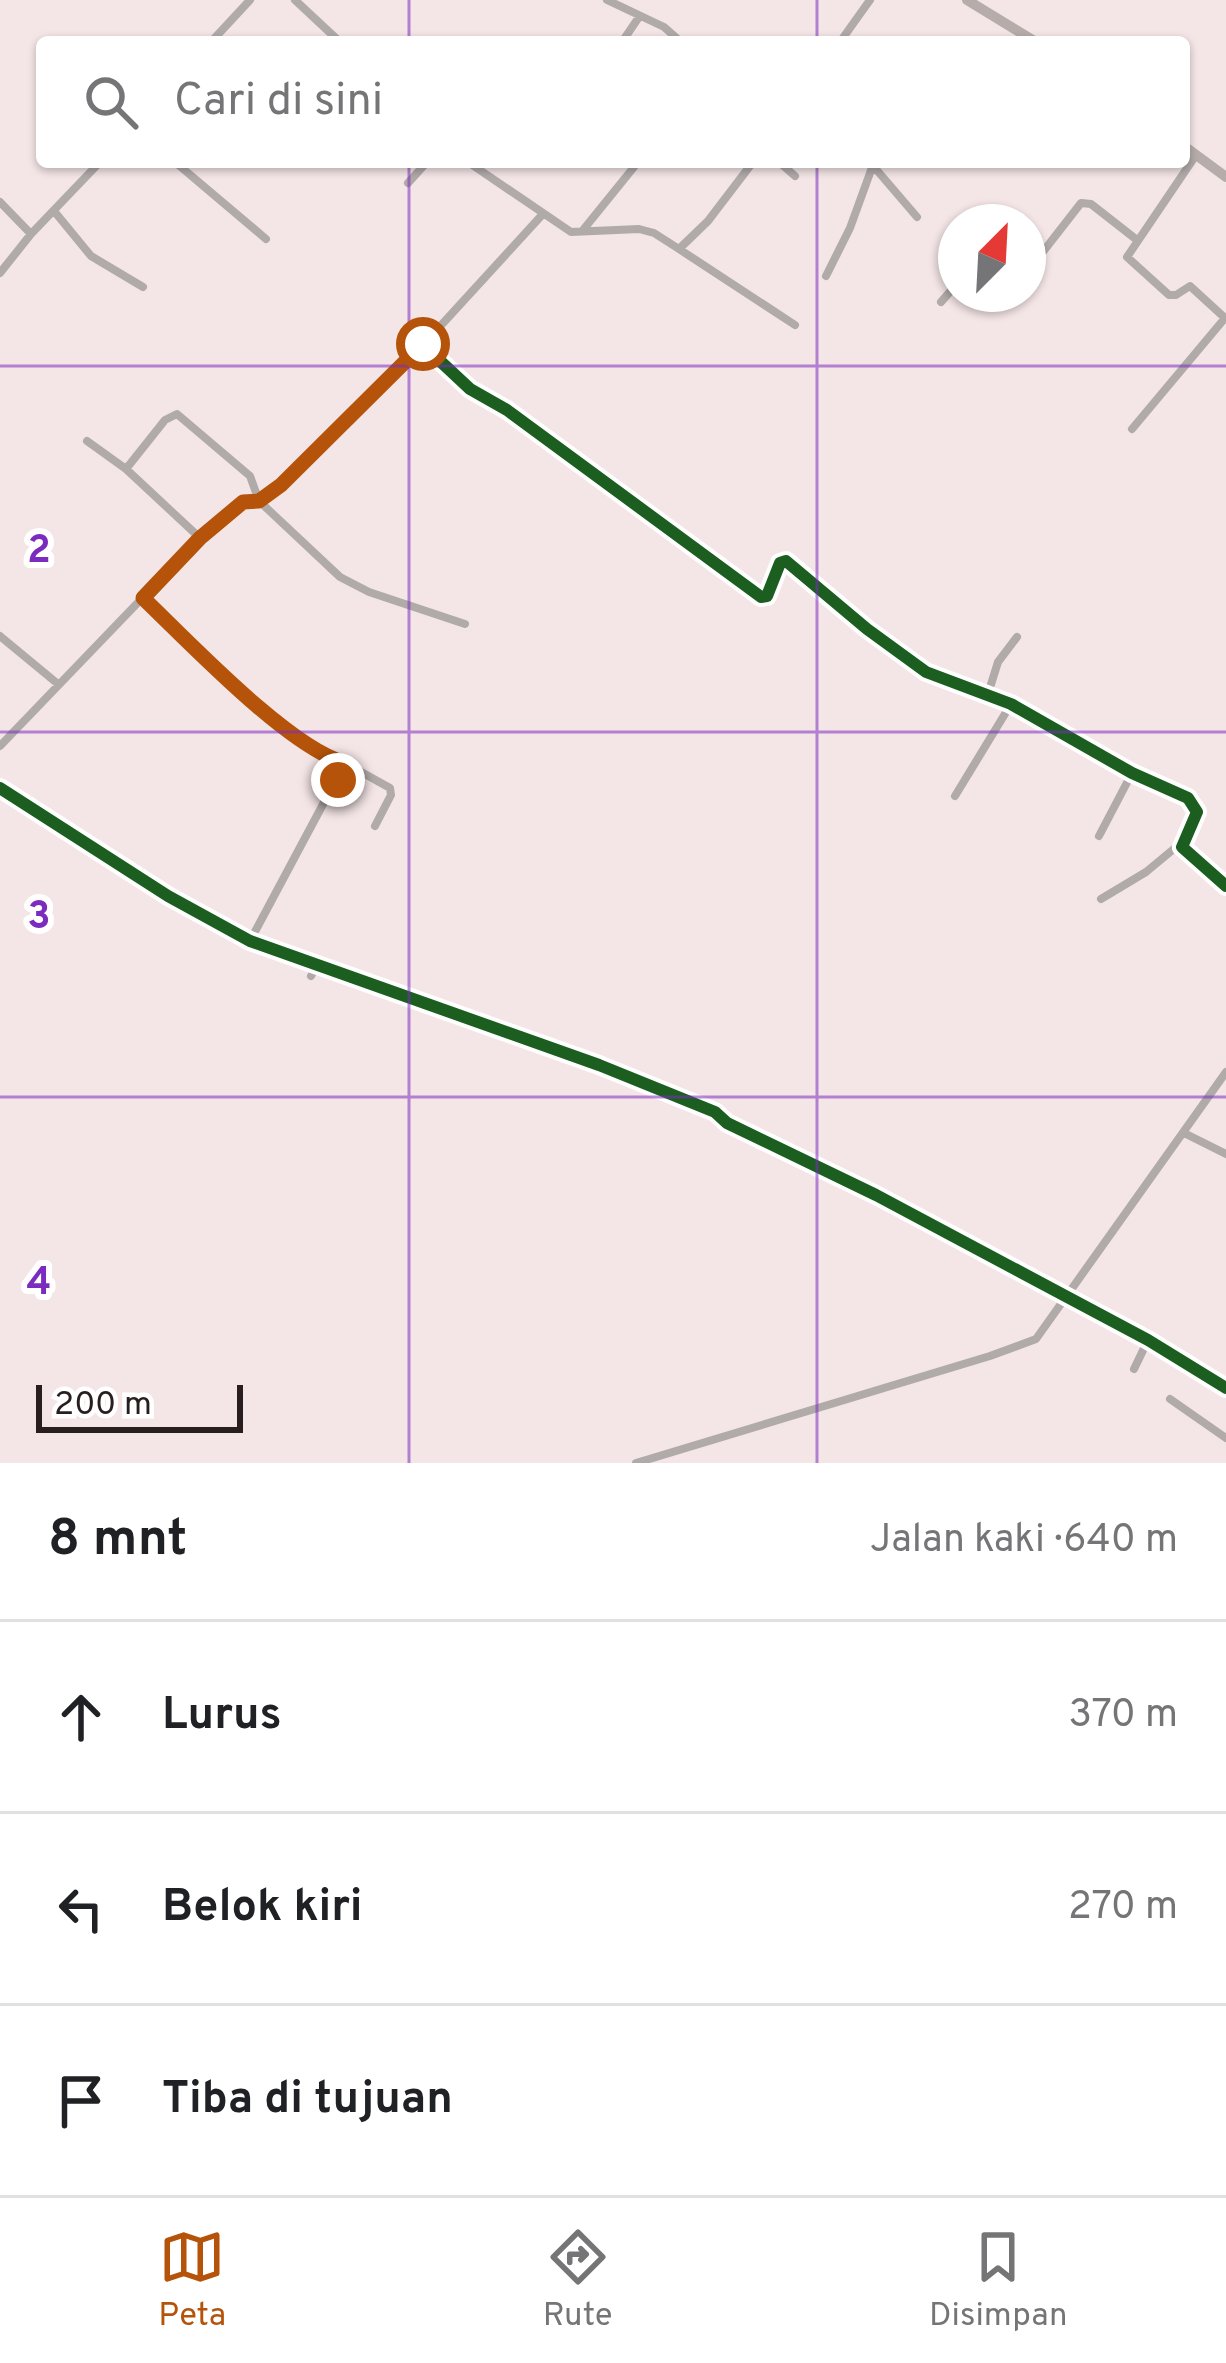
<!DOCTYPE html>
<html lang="id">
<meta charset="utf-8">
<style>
:root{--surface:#fff;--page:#f6f6f6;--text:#202124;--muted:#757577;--line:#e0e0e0;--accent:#b45309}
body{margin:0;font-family:Overpass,sans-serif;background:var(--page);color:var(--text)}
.compass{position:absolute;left:938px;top:204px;width:108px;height:108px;border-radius:50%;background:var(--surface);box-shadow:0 3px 9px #0004;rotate:24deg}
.scale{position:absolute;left:36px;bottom:30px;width:207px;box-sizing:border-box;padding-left:12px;border:6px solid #281e1f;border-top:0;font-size:33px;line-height:42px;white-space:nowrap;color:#281e1f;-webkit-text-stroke:9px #fff;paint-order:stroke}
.stop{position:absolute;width:36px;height:36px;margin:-27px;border:9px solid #b45309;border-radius:50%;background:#fff}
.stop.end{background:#b45309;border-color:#fff;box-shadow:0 3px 12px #0008}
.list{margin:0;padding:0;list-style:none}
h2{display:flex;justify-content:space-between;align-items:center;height:156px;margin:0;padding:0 48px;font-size:51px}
h2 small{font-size:39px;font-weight:400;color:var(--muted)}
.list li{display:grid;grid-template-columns:78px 1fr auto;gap:36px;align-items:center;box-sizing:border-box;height:192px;padding:0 48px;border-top:3px solid var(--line)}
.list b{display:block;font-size:45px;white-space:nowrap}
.list em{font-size:39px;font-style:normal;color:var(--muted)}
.icon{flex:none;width:66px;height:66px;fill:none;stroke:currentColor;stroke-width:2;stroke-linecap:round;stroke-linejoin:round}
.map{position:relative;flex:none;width:1226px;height:1463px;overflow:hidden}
.search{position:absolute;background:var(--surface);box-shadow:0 3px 9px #0004;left:36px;right:36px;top:36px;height:132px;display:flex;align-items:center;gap:30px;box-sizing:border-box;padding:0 42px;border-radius:12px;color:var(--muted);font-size:45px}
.sheet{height:732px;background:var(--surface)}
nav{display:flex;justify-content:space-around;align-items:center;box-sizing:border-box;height:168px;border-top:3px solid var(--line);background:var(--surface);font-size:33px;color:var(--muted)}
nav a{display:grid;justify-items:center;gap:6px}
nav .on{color:var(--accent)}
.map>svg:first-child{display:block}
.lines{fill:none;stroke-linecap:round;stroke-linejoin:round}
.minor{stroke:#b0aaa9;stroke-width:8}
.major{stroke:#b6adaa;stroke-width:10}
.cycleway-casing{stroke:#fff;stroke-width:20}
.cycleway{stroke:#1b5e20;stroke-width:12}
.route{stroke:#b45309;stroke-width:15}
.grid{fill:none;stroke:#7b2cbf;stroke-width:3;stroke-opacity:0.55}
.grid-label{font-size:39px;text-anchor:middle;font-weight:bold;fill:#7b2cbf;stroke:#fff;stroke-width:12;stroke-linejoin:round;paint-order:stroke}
</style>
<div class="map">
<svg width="1226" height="1463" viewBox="0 0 1226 1463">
<rect width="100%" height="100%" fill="#f4e5e6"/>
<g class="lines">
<path class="minor" d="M295,0L340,42
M607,0L664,27L681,42
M211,42L250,0
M622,42L639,17
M840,42L870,0
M1196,155L1127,257L1169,295H1176L1190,286L1225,318
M175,162L266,239
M468,162L571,232L639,229L654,233L679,249L708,221L753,162
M779,162L795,176
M875,168L917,217
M408,183L427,162
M0,202L31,234
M54,211L91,256L143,287
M583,230L634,167
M679,249L795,325
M1028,271L1081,203L1091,204L1137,240
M0,273L31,234L100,162
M826,276L850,228L874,162
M941,302L956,285
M423,345L470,389L507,410L761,597L767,596L780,563L786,561L867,629L926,672L1011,704L1132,773L1188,798L1197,812L1182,847L1226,886
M1132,429L1225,318
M87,441L126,469L200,538
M126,469L165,420L177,414L250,476L259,501L340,577L369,592L465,624
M143,598C186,639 291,750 345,763L250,941
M0,636L58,684
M988,694L998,662L1017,637
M0,746L200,538L243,502L259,501L281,485L423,345L542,215
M345,763L390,788L391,795L375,826
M0,788L168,896L250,941L599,1065L715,1112L727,1123L876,1195L1148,1340L1226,1388
M955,796L1011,704
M1099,836L1132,773
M1101,899L1146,872L1181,843
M311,976L317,966
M1184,1133L1226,1154
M1134,1369L1148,1340
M1170,1399L1226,1438
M636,1463L990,1356L1036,1339L1226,1072"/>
<path class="major" d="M967,0L1036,42
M1184,146L1226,177"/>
<defs>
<path id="cycleway" d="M423,345L470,389L507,410L761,597L767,596L780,563L786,561L867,629L926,672L1011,704L1132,773L1188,798L1197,812L1182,847L1226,886
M0,788L168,896L250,941L599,1065L715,1112L727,1123L876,1195L1148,1340L1226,1388"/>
</defs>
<use href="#cycleway" class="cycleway-casing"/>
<use href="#cycleway" class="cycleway"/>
</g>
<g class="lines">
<path class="route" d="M338,780L345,763C289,748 188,641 143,598L200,538L243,502L259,501L281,485L423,344"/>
</g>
<path class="grid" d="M409,0V42M817,0V42M409,162V1463M817,162V1463M0,366H1226M0,732H1226M0,1097H1226"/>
<g class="grid-label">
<text x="39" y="562">2</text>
<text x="39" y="928">3</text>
<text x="39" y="1294">4</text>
</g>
</svg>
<svg class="compass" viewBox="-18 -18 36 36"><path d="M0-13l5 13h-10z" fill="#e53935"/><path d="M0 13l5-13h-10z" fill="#757577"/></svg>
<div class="scale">200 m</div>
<div class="stop" style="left:423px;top:344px"></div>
<div class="stop end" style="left:338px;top:780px"></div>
<div class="search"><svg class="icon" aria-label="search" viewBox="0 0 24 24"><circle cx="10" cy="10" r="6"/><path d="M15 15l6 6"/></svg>Cari di sini</div>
</div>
<section class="sheet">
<h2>8 mnt<small>Jalan kaki · 640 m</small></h2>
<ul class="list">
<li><svg class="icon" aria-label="ahead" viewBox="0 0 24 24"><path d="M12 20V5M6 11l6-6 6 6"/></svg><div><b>Lurus</b></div><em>370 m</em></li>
<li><svg class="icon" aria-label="left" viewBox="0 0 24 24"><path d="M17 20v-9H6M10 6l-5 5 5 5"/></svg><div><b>Belok kiri</b></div><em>270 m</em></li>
<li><svg class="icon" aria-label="arrive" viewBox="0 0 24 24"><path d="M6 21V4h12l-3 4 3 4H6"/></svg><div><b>Tiba di tujuan</b></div></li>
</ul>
</section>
<nav>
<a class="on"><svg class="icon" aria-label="map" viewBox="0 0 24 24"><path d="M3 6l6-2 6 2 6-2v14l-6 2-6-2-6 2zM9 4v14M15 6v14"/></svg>Peta</a>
<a><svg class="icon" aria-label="directions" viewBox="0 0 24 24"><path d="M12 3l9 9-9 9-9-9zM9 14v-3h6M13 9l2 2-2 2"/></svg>Rute</a>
<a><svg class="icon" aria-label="saved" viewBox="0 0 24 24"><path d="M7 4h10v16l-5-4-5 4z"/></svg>Disimpan</a>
</nav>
